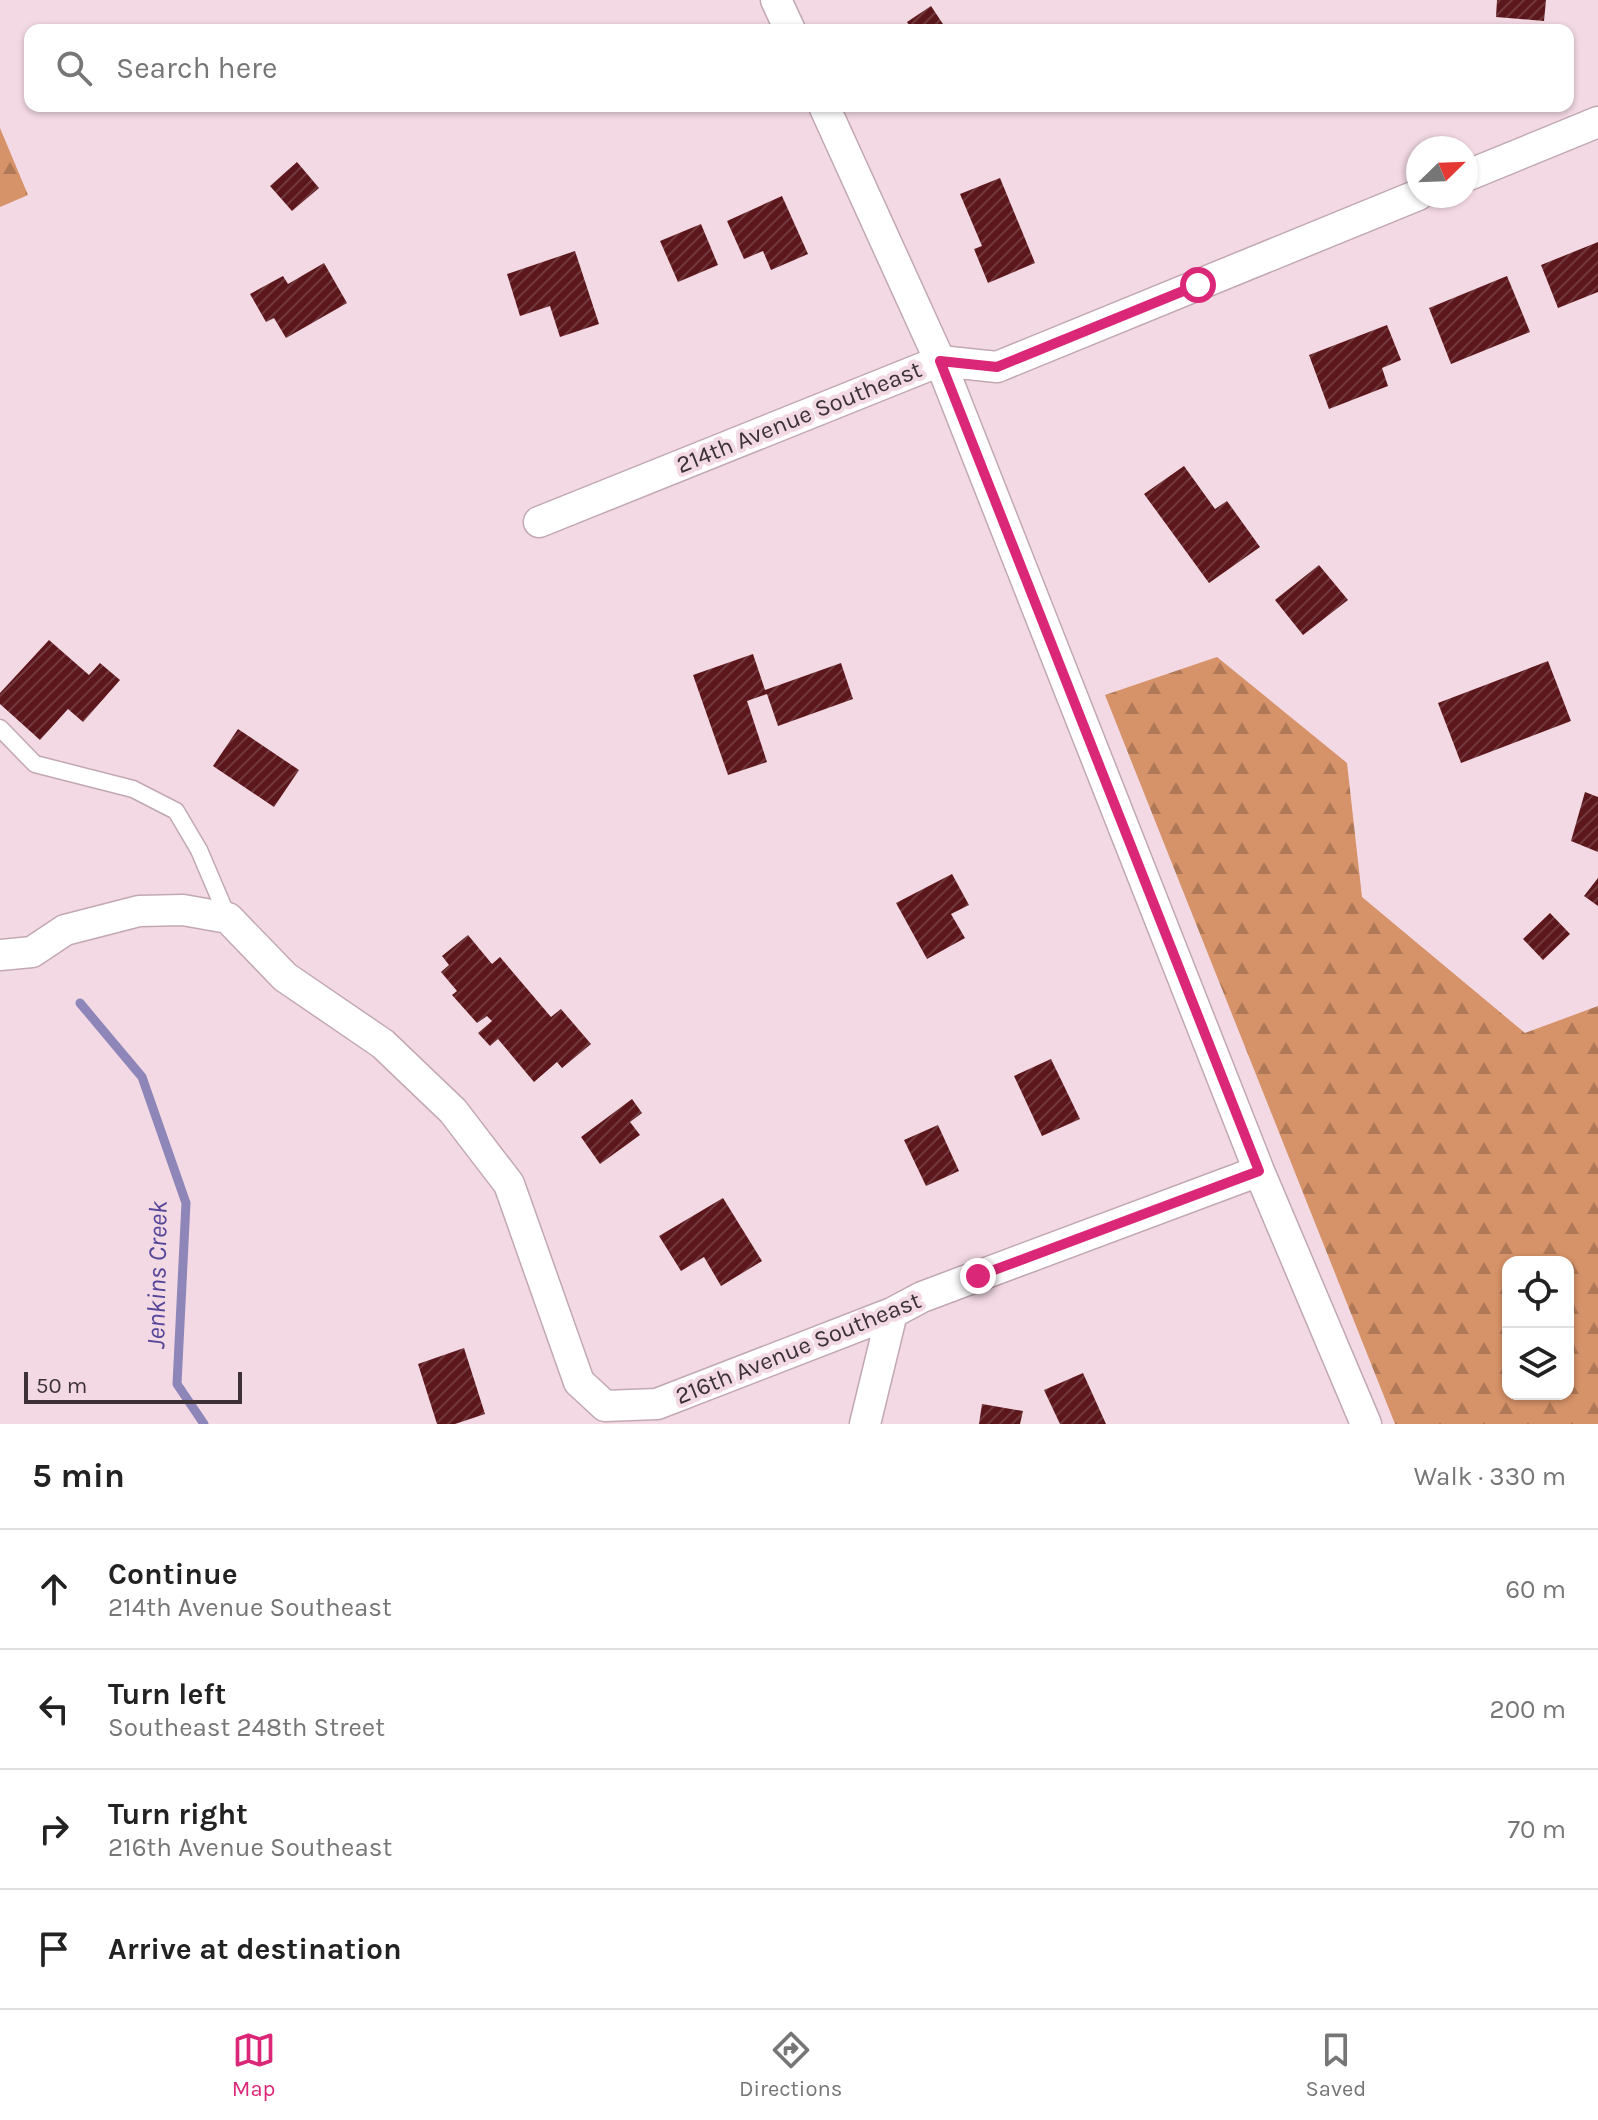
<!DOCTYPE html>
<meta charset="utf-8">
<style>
:root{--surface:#fff;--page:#f2f2f2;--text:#222;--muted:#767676;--line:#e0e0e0;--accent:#db2777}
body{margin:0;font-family:Karla,sans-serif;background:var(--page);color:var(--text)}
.controls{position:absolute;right:24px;bottom:24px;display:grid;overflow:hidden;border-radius:16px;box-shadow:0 2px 6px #0004}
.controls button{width:72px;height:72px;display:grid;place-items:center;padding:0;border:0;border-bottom:2px solid var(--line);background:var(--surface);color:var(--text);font:40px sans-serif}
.compass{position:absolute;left:1406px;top:136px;width:72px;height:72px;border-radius:50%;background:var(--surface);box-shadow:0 2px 6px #0004;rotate:67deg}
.scale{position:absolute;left:24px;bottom:20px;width:218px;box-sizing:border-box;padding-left:8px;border:4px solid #3c3236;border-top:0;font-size:22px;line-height:28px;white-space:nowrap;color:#3c3236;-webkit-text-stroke:6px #f3d9e4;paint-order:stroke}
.stop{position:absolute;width:24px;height:24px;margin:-18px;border:6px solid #db2777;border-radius:50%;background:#fff}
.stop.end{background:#db2777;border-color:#fff;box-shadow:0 2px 8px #0008}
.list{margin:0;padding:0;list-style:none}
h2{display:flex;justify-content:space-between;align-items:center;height:104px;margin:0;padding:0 32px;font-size:34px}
h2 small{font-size:26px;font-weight:400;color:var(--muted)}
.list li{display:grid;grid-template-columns:52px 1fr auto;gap:24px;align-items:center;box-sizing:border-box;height:120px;padding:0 32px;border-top:2px solid var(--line)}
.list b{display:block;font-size:30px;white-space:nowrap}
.list p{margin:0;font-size:26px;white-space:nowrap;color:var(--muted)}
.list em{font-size:26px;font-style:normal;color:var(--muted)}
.icon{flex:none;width:44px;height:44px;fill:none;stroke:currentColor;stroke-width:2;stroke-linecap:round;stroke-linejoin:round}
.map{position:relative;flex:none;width:1598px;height:1424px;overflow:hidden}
.search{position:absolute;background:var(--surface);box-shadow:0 2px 6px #0004;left:24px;right:24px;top:24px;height:88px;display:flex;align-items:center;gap:20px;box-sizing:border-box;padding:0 28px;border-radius:16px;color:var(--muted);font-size:30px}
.sheet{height:584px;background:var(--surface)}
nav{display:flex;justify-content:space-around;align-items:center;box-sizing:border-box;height:112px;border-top:2px solid var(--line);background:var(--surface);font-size:22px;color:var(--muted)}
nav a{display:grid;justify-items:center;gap:4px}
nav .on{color:var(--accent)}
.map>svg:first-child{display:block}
.forest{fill:url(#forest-firs);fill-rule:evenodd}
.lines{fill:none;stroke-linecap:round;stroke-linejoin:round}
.stream{stroke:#8e85b8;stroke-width:9}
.building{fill:url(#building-hatch)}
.service-casing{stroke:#c1a8b3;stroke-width:19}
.minor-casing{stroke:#c1a8b3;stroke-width:33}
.service{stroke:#fff;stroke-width:16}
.minor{stroke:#fff;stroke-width:30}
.route{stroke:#db2777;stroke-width:10}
.labels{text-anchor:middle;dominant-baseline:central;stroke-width:8;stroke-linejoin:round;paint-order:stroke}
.street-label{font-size:24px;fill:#3c3236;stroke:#f3d9e4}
.water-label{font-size:26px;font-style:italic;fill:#554699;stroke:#f3d9e4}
</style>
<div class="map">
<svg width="1598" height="1424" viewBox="0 0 1598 1424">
<defs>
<pattern id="forest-firs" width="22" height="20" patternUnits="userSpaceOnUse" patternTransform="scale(2)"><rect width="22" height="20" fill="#d69268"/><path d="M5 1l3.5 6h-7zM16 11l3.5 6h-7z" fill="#af7856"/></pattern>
<pattern id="building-hatch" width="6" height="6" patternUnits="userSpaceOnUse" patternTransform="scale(2)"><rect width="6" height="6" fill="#5c171c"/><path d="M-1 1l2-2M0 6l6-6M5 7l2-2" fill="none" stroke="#71393d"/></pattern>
</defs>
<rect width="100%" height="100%" fill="#f3d9e4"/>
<path class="forest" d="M0,128L28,195L0,207Z
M1217,657L1347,763L1362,897L1525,1033L1598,1006V1424H1395L1105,695ZM1508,1262H1568V1394H1508Z"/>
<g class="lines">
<path class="stream" d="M80,1003L142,1077L186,1203L177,1384L204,1424"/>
</g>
<path class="building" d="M1497,0H1546L1544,21L1496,17Z
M931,6L947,30H912L907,22Z
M297,162L319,188L292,211L270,186Z
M1000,178L1035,263L988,283L974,249L982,246L960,194Z
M782,196L808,254L771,270L763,251L744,259L727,221Z
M701,224L718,265L678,282L660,241Z
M1598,242V292L1558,308L1541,265Z
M575,251L599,324L560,337L550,306L520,316L507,274Z
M324,263L347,303L286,338L274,318L266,322L250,294L283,276L288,284Z
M1507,276L1530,332L1451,364L1429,308Z
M1387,325L1401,360L1382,368L1388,386L1329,409L1309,355Z
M1184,466L1215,509L1227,501L1260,547L1209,583L1144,494Z
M1319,565L1348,600L1303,635L1275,600Z
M49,640L89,675L100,663L120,680L83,722L68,709L40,740L0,704V693Z
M753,654L765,690L841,663L853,699L778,726L767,694L747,701L767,762L728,775L693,675Z
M1548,661L1571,721L1461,763L1438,703Z
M238,729L299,770L274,807L213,766Z
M1585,792L1598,797V852L1571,841Z
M952,874L969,905L951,914L965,938L927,959L896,903Z
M1598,878V906L1584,896Z
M1550,913L1570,934L1543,960L1523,939Z
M468,935L492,964L500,957L551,1017L561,1009L591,1044L562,1068L557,1062L534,1082L498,1039L490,1046L478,1033L492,1021L487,1016L477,1023L452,995L457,991L441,972L449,965L442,956Z
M1051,1059L1080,1119L1042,1136L1014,1076Z
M632,1099L642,1113L630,1122L640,1135L600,1164L581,1137Z
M938,1125L959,1171L926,1186L904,1140Z
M723,1198L762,1261L721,1286L704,1257L681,1271L659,1236Z
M464,1348L485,1414L455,1424H437L418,1364Z
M1083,1373L1106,1424H1060L1044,1390Z
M982,1404L1023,1411L1020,1424H979Z"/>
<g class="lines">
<defs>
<path id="service" d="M0,728L35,764L133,789L176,811L199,850L228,918"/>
<path id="minor" d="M776,0L790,30
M824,106L940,361L1259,1171L1366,1424
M1466,176L1598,122
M539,522L940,361L997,367L1418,195
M0,955L32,952L65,930L139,911L183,910L228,918L285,977L383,1044L453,1111L509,1184L579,1382L605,1406L657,1404L892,1313L922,1297L1259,1171
M865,1424L892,1313"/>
</defs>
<use href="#service" class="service-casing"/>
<use href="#minor" class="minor-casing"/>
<use href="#service" class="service"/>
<use href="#minor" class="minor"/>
</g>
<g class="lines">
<path class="route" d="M978,1276L1259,1171L940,361L997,367L1198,285"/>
</g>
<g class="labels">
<g class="street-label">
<text transform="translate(799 417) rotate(-22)">214th Avenue Southeast</text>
<text transform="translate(798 1348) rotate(-22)">216th Avenue Southeast</text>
</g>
<g class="water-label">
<text transform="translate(157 1275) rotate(-89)">Jenkins Creek</text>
</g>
</g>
</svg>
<div class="controls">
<button><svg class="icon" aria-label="locate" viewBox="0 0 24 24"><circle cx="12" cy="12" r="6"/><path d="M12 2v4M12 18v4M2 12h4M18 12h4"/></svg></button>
<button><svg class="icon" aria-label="layers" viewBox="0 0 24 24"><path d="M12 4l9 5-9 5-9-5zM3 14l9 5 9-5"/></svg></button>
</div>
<svg class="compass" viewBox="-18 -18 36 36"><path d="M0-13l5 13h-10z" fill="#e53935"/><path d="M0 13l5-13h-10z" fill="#767676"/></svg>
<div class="scale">50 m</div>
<div class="stop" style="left:1198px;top:285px"></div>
<div class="stop end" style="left:978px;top:1276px"></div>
<div class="search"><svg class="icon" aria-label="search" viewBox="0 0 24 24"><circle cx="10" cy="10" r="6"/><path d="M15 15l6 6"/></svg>Search here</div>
</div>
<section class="sheet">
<h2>5 min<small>Walk · 330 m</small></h2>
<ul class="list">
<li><svg class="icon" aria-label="ahead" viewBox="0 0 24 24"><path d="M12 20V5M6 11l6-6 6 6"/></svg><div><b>Continue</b><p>214th Avenue Southeast</p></div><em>60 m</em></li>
<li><svg class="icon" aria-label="left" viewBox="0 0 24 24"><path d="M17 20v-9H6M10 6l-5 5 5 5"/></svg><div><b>Turn left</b><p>Southeast 248th Street</p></div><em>200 m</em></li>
<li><svg class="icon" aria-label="right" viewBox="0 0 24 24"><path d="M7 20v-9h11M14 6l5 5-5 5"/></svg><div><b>Turn right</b><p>216th Avenue Southeast</p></div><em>70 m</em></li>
<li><svg class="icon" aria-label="arrive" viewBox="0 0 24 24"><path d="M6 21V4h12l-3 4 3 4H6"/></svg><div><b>Arrive at destination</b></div></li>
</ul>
</section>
<nav>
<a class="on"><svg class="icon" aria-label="map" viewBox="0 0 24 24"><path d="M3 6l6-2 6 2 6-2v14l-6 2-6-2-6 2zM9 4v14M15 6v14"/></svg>Map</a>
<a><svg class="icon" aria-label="directions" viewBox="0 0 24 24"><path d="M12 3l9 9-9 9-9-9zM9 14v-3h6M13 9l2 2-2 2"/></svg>Directions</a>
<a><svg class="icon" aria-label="saved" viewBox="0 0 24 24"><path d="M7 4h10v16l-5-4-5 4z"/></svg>Saved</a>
</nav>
